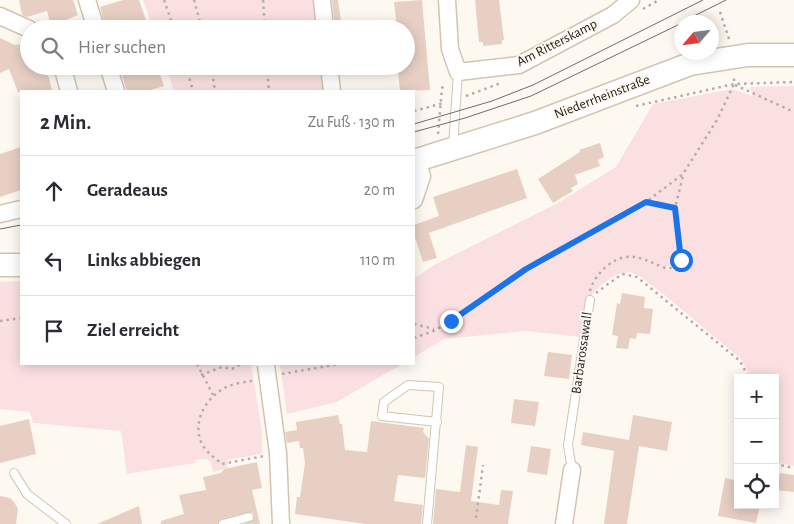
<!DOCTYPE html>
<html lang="de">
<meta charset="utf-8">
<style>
:root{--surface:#fff;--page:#f2f2f3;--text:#2b2b33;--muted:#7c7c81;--line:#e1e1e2}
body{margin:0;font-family:"Alegreya Sans",sans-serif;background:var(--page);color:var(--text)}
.controls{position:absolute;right:15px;bottom:15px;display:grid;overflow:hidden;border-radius:0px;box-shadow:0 2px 12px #0003}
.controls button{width:45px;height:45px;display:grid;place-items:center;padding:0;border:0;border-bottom:1px solid var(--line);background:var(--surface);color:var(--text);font:25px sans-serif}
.compass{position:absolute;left:674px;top:15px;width:45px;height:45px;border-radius:50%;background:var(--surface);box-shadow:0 2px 12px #0003;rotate:242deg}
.stop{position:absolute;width:15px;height:15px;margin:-11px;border:4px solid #1a73e8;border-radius:50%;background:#fff}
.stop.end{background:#1a73e8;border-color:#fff;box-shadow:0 1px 5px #0008}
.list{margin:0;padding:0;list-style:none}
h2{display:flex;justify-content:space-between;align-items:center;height:65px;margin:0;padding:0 20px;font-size:21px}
h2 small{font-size:16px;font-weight:400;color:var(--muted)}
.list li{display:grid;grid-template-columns:32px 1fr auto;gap:15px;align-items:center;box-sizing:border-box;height:70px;padding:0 20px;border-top:1px solid var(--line)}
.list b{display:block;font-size:19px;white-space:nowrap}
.list em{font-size:16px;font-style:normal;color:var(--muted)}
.icon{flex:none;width:28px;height:28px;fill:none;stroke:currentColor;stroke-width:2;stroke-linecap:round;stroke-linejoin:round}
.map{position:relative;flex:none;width:794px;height:524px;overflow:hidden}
.search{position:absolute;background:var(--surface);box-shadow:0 2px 12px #0003;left:20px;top:20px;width:395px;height:55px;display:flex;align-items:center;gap:12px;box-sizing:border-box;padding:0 18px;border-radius:28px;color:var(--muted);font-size:19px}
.panel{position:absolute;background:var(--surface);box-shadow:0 2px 12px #0003;left:20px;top:90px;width:395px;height:275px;border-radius:0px}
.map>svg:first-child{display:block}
.green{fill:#fbe0e1;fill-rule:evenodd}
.building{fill:#e7cfc3}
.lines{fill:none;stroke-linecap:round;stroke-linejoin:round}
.lane-casing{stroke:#d2c4b0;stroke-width:10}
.street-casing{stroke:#d2c4b0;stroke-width:19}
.secondary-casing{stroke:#d2c4b0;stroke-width:25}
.path{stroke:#b3aea6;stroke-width:2.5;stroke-dasharray:2.5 4;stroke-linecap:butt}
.lane{stroke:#fff;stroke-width:8}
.street{stroke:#fff;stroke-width:16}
.secondary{stroke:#fff;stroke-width:22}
.tram{stroke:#716c65;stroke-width:1}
.street-bridge-casing{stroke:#d2c4b0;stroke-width:19;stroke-linecap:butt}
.street-bridge{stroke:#fff;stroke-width:16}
.route{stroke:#1a73e8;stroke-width:6}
.labels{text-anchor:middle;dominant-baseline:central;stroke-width:4;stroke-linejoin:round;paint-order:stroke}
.street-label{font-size:14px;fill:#201b14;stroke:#fef9f0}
</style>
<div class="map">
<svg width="794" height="524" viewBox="0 0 794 524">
<rect width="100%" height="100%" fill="#fef9f0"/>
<path class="green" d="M143,0H315L318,29H153Z
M166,66H323L326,91H174Z
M794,86V466L775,462V378H752L741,359L662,293L638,275L630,272L615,275L600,286L588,299L581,337L526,331L444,339L414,357V279L432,266L556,204L616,167L653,104L732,89L753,96L750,87ZM677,206L683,260L681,266L676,270H667L666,267L674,266C688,251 669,224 677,206Z
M21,281V364H251L262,432V454L227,460L228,468L213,472L211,462L206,459L195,460V463L127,474L121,431L33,423L30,412L0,409V282Z
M280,364H402L337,402L287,414Z"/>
<path class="building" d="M19,0H73L78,15L51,26L47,11L27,17L22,15Z
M123,0H139L149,29H106L100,7Z
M332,0H338L342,29H335Z
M422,0L430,90L400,91L398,72H402V66H406V29H397L394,2Z
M475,0H499L504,40H502V44L483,46V42H479Z
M0,38L15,45L29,43V66H46L52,91L18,92L9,69L0,73Z
M119,66H157L164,86L147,91H127Z
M600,143L604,157L598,160L600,166L575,175L578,184L571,188L573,191L553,203L538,179L580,152L579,150Z
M21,147V190L0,197V154Z
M517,169L527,198L429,233L437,258L423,262L414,234V225L439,216L433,197Z
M622,293L645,297L644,308L653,309L650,334L637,333L636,339L630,338L628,349L616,348L618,336L612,335L617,303L620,304Z
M548,352L572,355L569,379L544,376Z
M514,399L539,402L535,426L511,423Z
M338,415L340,424H342L345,450L367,452L371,421L424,428L423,432L429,439L425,478L398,475L394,501L423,505L421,524H366L295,514L297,497H300L305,463L303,448H300L299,441L287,443L285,432L297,430L296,422Z
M633,415L672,422L667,451L639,446L627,524H604L614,451L581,445L583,432L629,440Z
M29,419L36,454L0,463V426Z
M466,445L478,447L471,501L499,505L501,490L513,491L508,524H433L436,489L460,492Z
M531,446L551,449L547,475L527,472Z
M257,462L262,488L252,490L260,524H245L254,519L253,513L250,512L222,519L218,524H161V521L184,514L179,495L206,490L203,477L221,473L224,469Z
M780,473L794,475V492L777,490Z
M725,478L738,481V505H760L756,523L718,516Z
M0,496L10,498L14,502L18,509L16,524H0Z
M139,506L142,524H97Z"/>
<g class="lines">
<defs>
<path id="lane" d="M453,146L458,72
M572,470L568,445L590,300
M14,473L27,494L66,524
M223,524L249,517
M427,524L439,387L408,385L384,402L382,416L437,422"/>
<path id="street" d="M87,0L96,29
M322,0L325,29
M447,0L450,49L458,72L519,65L613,15L631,0
M0,16L29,29
M62,66L69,91
M108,66L116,91
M329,66L332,91
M414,200L422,176L417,160
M0,214L21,209
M278,453L281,524
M564,524L572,470"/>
<path id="secondary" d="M414,161L535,123L690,64L748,55H794
M0,265H21"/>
</defs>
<use href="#lane" class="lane-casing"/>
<use href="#street" class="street-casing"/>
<use href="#secondary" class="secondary-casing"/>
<path class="path" d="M164,0L174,29
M194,0L202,29
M263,0L265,29
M643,9L659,0
M720,12L729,39
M186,66L193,91
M211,66L215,91
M267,66L269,91
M735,85L794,112
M466,96L501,83
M636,106L734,84L794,82
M414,111L444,103
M438,134L442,88L446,84
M646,202L675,208
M590,291C593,280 600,272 608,265C631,248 645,261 668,269L679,265L681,252L675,208L683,176
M596,293L622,274L637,277L740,361L749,378
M0,321L21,318
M414,324L434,329
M414,338L436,330L526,269L646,202L683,174L717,120L734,84V75
M197,364L213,395
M282,374L339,364
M201,375L222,367L232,369L241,364
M252,381C245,382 236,383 229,386C207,395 191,421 202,444C207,453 215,458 222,464L264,456
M775,464L794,468
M476,518L483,465"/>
<use href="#lane" class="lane"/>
<use href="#street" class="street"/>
<use href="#secondary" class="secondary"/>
<path class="tram" d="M682,22L726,0
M414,124L492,101L533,85L703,0
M414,132L465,118L531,96L682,23
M0,229L21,225"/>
<defs>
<path id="street-bridge" d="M266,365L278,453"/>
</defs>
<use href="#street-bridge" class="street-bridge-casing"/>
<use href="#street-bridge" class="street-bridge"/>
</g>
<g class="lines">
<path class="route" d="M451,321L526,269L646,202L675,208L681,260"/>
</g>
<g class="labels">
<g class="street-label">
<text transform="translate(557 43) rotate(-27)">Am Ritterskamp</text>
<text transform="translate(602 97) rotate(-21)">Niederrheinstraße</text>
<text transform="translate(582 353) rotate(-82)">Barbarossawall</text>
</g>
</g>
</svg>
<div class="controls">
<button>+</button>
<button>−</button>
<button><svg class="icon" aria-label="locate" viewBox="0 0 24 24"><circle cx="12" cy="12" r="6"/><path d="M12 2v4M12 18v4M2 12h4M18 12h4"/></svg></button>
</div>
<svg class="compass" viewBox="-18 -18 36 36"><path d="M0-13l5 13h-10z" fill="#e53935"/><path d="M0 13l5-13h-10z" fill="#7c7c81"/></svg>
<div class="stop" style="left:681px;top:260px"></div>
<div class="stop end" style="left:451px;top:321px"></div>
<div class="search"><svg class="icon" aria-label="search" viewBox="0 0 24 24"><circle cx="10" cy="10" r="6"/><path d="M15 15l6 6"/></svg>Hier suchen</div>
<section class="panel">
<h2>2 Min.<small>Zu Fuß · 130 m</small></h2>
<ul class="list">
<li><svg class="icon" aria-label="ahead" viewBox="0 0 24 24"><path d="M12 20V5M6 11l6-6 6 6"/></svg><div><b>Geradeaus</b></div><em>20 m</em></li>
<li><svg class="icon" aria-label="left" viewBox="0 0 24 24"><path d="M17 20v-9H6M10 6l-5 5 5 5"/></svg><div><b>Links abbiegen</b></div><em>110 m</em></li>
<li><svg class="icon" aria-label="arrive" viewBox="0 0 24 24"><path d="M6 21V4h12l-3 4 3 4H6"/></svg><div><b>Ziel erreicht</b></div></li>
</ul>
</section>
</div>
